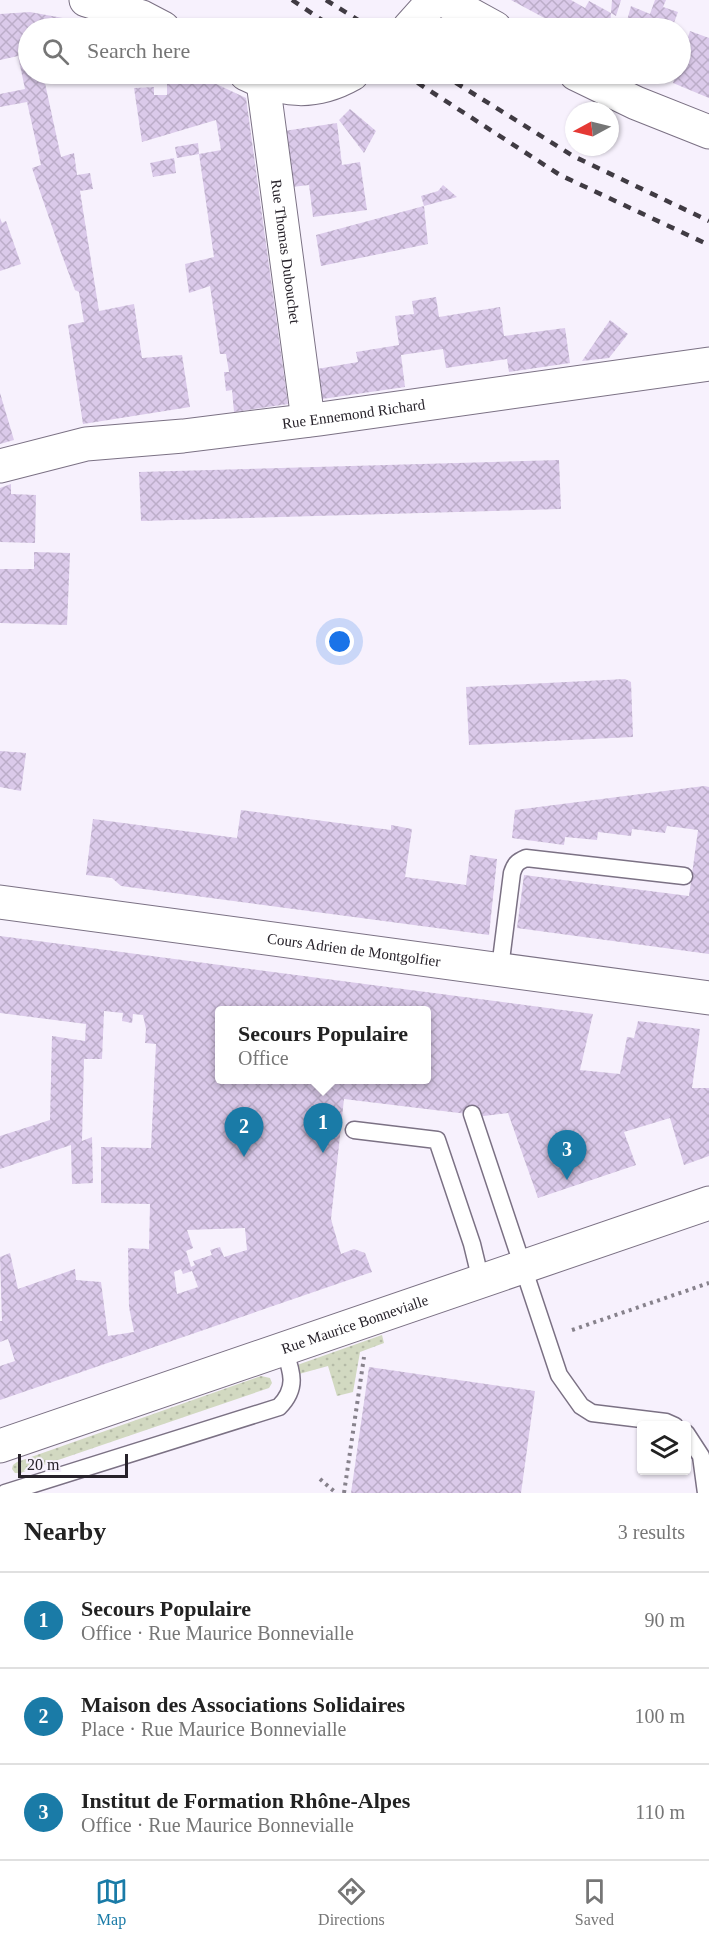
<!DOCTYPE html>
<meta charset="utf-8">
<style>
:root{--surface:#fff;--page:#f6f6f6;--text:#222;--muted:#767676;--line:#e0e0e0;--accent:#1a7ba7}
body{margin:0;font-family:Georgia,serif;background:var(--page);color:var(--text)}
.controls{position:absolute;right:18px;bottom:18px;display:grid;overflow:hidden;border-radius:6px;box-shadow:0 2px 4px #0004}
.controls button{width:54px;height:54px;display:grid;place-items:center;padding:0;border:0;border-bottom:2px solid var(--line);background:var(--surface);color:var(--text);font:30px sans-serif}
.compass{position:absolute;left:565px;top:102px;width:54px;height:54px;border-radius:50%;background:var(--surface);box-shadow:0 2px 4px #0004;rotate:263deg}
.scale{position:absolute;left:18px;bottom:15px;width:110px;box-sizing:border-box;padding-left:6px;border:3px solid #27222a;border-top:0;font-size:16px;line-height:21px;white-space:nowrap;color:#27222a;-webkit-text-stroke:4px #f7f1fd;paint-order:stroke}
.you{position:absolute;left:340px;top:642px;width:21px;height:21px;margin:-15px;border:4px solid #fff;border-radius:50%;background:#1a73e8;box-shadow:0 0 0 9px #1a73e833}
.badge{display:grid;place-items:center;width:39px;height:39px;border-radius:50%;background:var(--accent);color:#fff;font-size:20px;font-weight:700}
.pin{position:absolute;translate:-50% -50px;filter:drop-shadow(0 2px 3px #0008)}
.pin::after{content:'';position:absolute;top:32px;width:21px;height:18px;background:inherit;clip-path:polygon(0 0,100% 0,50% 100%)}
.popup{position:absolute;left:215px;top:1006px;width:216px;height:78px;box-sizing:border-box;display:grid;place-content:center;border-radius:6px;background:var(--surface);filter:drop-shadow(0 2px 4px #0005);font-size:20px;white-space:nowrap;color:var(--muted)}
.popup b{font-size:22px;color:var(--text)}
.popup::after{content:'';position:absolute;left:50%;top:100%;margin-left:-12px;border:12px solid transparent;border-top-color:var(--surface)}
.list{margin:0;padding:0;list-style:none}
h2{display:flex;justify-content:space-between;align-items:center;height:78px;margin:0;padding:0 24px;font-size:26px}
h2 small{font-size:20px;font-weight:400;color:var(--muted)}
.list li{display:grid;grid-template-columns:39px 1fr auto;gap:18px;align-items:center;box-sizing:border-box;height:96px;padding:0 24px;border-top:2px solid var(--line)}
.list b{display:block;font-size:22px;white-space:nowrap}
.list p{margin:0;font-size:20px;white-space:nowrap;color:var(--muted)}
.list em{font-size:20px;font-style:normal;color:var(--muted)}
.icon{flex:none;width:33px;height:33px;fill:none;stroke:currentColor;stroke-width:2;stroke-linecap:round;stroke-linejoin:round}
.map{position:relative;flex:none;width:709px;height:1493px;overflow:hidden}
.search{position:absolute;background:var(--surface);box-shadow:0 2px 4px #0004;left:18px;right:18px;top:18px;height:66px;display:flex;align-items:center;gap:15px;box-sizing:border-box;padding:0 21px;border-radius:33px;color:var(--muted);font-size:22px}
.sheet{height:366px;background:var(--surface)}
nav{display:flex;justify-content:space-around;align-items:center;box-sizing:border-box;height:84px;border-top:2px solid var(--line);background:var(--surface);font-size:16px;color:var(--muted)}
nav a{display:grid;justify-items:center;gap:3px}
nav .on{color:var(--accent)}
.map>svg:first-child{display:block}
.grass{fill:url(#grass-dots)}
.building{fill:url(#building-cross-hatch);fill-rule:evenodd}
.lines{fill:none;stroke-linecap:round;stroke-linejoin:round}
.lane-casing{stroke:#7b7184;stroke-width:19}
.street-casing{stroke:#7b7184;stroke-width:35}
.secondary-casing{stroke:#7b7184;stroke-width:35}
.path{stroke:#87828c;stroke-width:4;stroke-dasharray:3 4.5;stroke-linecap:butt}
.lane{stroke:#fff;stroke-width:16}
.street{stroke:#fff;stroke-width:33}
.secondary{stroke:#fff;stroke-width:33}
.rail{stroke:#403b43;stroke-width:4.5;stroke-dasharray:8 8;stroke-linecap:butt}
.labels{text-anchor:middle;dominant-baseline:central;stroke-width:4.5;stroke-linejoin:round;paint-order:stroke}
.street-label{font-size:15px;fill:#27222a;stroke:#f7f1fd}
</style>
<div class="map">
<svg width="709" height="1493" viewBox="0 0 709 1493">
<defs>
<pattern id="grass-dots" width="8" height="8" patternUnits="userSpaceOnUse" patternTransform="scale(1.5)"><rect width="8" height="8" fill="#d2d9c1"/><path d="M2 2h.1M6 6h.1" fill="none" stroke="#b4baa6" stroke-width="1.8" stroke-linecap="round"/></pattern>
<pattern id="building-cross-hatch" width="8" height="8" patternUnits="userSpaceOnUse" patternTransform="scale(1.5)"><rect width="8" height="8" fill="#dbcaea"/><path d="M0 0l8 8M0 8l8-8" fill="none" stroke="#bcadc9"/></pattern>
</defs>
<rect width="100%" height="100%" fill="#f7f1fd"/>
<path class="grass" d="M382,1335L384,1343L360,1352L353,1392L337,1396L328,1366L299,1374L296,1366L300,1364Z
M261,1376L270,1378L272,1383L269,1388L20,1473H15L12,1469L13,1465L17,1462Z"/>
<path class="building" d="M511,0H571L585,8L589,1L611,13L612,0H621L616,16L611,13L610,28H563Z
M655,0H666L663,7L678,12L672,28H625L631,6L650,14Z
M30,12L90,23L89,28H28V74H43L61,157L74,153L77,175L90,173L93,189L80,191L99,311L134,304L142,358L182,355L190,407L83,424L68,325L84,322L79,292L75,290L60,250L32,168L41,165L27,102L0,107V94L25,89L18,56L0,60V14Z
M690,31L709,38V98L673,83L676,74H681V59Z
M177,74H195L246,98L288,404L234,412L232,390L226,391L224,372H229L226,354H220L210,286L189,293L185,264L214,257L199,154L221,150L216,120L142,142L134,88L154,87V95H167V82H177Z
M350,109L376,131L364,153L339,120Z
M337,123L342,165L360,162L367,210L313,217L309,185L292,187L284,131Z
M198,143L199,154L177,158L175,147Z
M174,158L176,173L153,177L150,163Z
M443,185L457,197L424,206L421,196L438,191Z
M424,206L428,244L321,266L316,235Z
M0,218L2,223L6,221L21,264L0,271Z
M436,297L439,317L500,307L504,336L565,328L570,363L509,372L507,359L446,368L443,349L401,355L405,387L322,399L317,369L358,362L356,352L399,345L395,316L414,314L412,301Z
M610,320L628,334L609,358L582,361Z
M0,393L14,440L0,444Z
M559,460L561,509L141,521L139,472Z
M11,484V494L36,495L35,543L0,542V488Z
M34,552L70,553L67,625L0,623V569H34Z
M625,679L631,682L633,737L469,745L466,687Z
M0,751L26,753L21,791L0,787Z
M704,786L709,787V954L517,928L524,875L689,896L698,830L667,826L665,833L632,829L631,836L598,832L597,840L565,837L564,845L512,838L515,810Z
M241,810L391,830V825L412,829L405,877L466,885L470,855L497,859L489,935L121,886L112,878L86,875L93,819L237,838Z
M0,936L593,1014L580,1070L620,1074L627,1037L634,1038L638,1021L700,1029L692,1088H709V1156L684,1165L670,1118L624,1132L636,1165L538,1198L508,1113L484,1116L344,1099L331,1219L341,1254L354,1249L365,1253L372,1272L0,1400V1366L15,1361L8,1339L0,1342V1321H2L0,1257L10,1253L18,1289L75,1269L76,1280L101,1282L108,1336L134,1332L129,1307L128,1248L149,1249L150,1204L101,1203V1147L151,1148L156,1044L145,1043L146,1029L143,1015L133,1014L132,1023L122,1021L123,1013L104,1011L102,1059H84L82,1141L92,1137L93,1183L72,1184L71,1145L0,1169V1136L50,1120L52,1036L85,1041L86,1024L0,1013ZM427,1010V1080H219V1011ZM245,1228L247,1250L224,1257L220,1247L210,1250L212,1255L193,1261L195,1265L191,1267L186,1251L193,1248L187,1230ZM181,1269L183,1274L192,1271L198,1287L177,1294L174,1272Z
M369,1367L535,1391L521,1493H351Z"/>
<g class="lines">
<defs>
<path id="lane" d="M500,968L512,873C515,864 517,862 526,858L684,876
M472,1114L559,1375L581,1406L592,1413L666,1422L675,1426
M354,1130L437,1140L472,1244L481,1281
M686,1433L701,1456L706,1493
M5,1493L279,1407C298,1388 292,1372 284,1349"/>
<g id="street">
<path d="M86,0L142,17L163,28"/>
<path d="M444,0L495,28"/>
<path d="M409,28L434,0"/>
<path d="M246,74C283,92 315,95 352,74"/>
<path d="M576,74L636,103L709,132"/>
<path id="s1" d="M263,82L308,420"/>
<path id="s2" d="M0,466L86,444L183,436L320,419L709,364"/>
</g>
<g id="secondary">
<path id="s3" d="M0,902L709,998"/>
<path id="s4" d="M0,1446L709,1203"/>
</g>
</defs>
<use href="#lane" class="lane-casing"/>
<use href="#street" class="street-casing"/>
<use href="#secondary" class="secondary-casing"/>
<path class="path" d="M572,1330L709,1283
M320,1479L336,1493
M344,1493L364,1357"/>
<use href="#lane" class="lane"/>
<use href="#street" class="street"/>
<use href="#secondary" class="secondary"/>
<path class="rail" d="M292,0L334,28
M326,0L371,28
M404,74L560,175L709,245
M442,74L573,156L709,221"/>
</g>
<g class="labels">
<g class="street-label">
<text stroke="none"><textPath href="#s1" startOffset="171">Rue Thomas Dubouchet</textPath></text>
<text stroke="none"><textPath href="#s2" startOffset="358">Rue Ennemond Richard</textPath></text>
<text stroke="none"><textPath href="#s3" startOffset="357">Cours Adrien de Montgolfier</textPath></text>
<text stroke="none"><textPath href="#s4" startOffset="375">Rue Maurice Bonnevialle</textPath></text>
</g>
</g>
</svg>
<div class="controls">
<button><svg class="icon" aria-label="layers" viewBox="0 0 24 24"><path d="M12 4l9 5-9 5-9-5zM3 14l9 5 9-5"/></svg></button>
</div>
<svg class="compass" viewBox="-18 -18 36 36"><path d="M0-13l5 13h-10z" fill="#e53935"/><path d="M0 13l5-13h-10z" fill="#767676"/></svg>
<div class="scale">20 m</div>
<div class="you"></div>
<div class="pin badge" style="left:323px;top:1153px">1</div>
<div class="popup"><b>Secours Populaire</b>Office</div>
<div class="pin badge" style="left:244px;top:1157px">2</div>
<div class="pin badge" style="left:567px;top:1180px">3</div>
<div class="search"><svg class="icon" aria-label="search" viewBox="0 0 24 24"><circle cx="10" cy="10" r="6"/><path d="M15 15l6 6"/></svg>Search here</div>
</div>
<section class="sheet">
<h2>Nearby<small>3 results</small></h2>
<ul class="list">
<li><span class="badge">1</span><div><b>Secours Populaire</b><p>Office · Rue Maurice Bonnevialle</p></div><em>90 m</em></li>
<li><span class="badge">2</span><div><b>Maison des Associations Solidaires</b><p>Place · Rue Maurice Bonnevialle</p></div><em>100 m</em></li>
<li><span class="badge">3</span><div><b>Institut de Formation Rhône-Alpes</b><p>Office · Rue Maurice Bonnevialle</p></div><em>110 m</em></li>
</ul>
</section>
<nav>
<a class="on"><svg class="icon" aria-label="map" viewBox="0 0 24 24"><path d="M3 6l6-2 6 2 6-2v14l-6 2-6-2-6 2zM9 4v14M15 6v14"/></svg>Map</a>
<a><svg class="icon" aria-label="directions" viewBox="0 0 24 24"><path d="M12 3l9 9-9 9-9-9zM9 14v-3h6M13 9l2 2-2 2"/></svg>Directions</a>
<a><svg class="icon" aria-label="saved" viewBox="0 0 24 24"><path d="M7 4h10v16l-5-4-5 4z"/></svg>Saved</a>
</nav>
